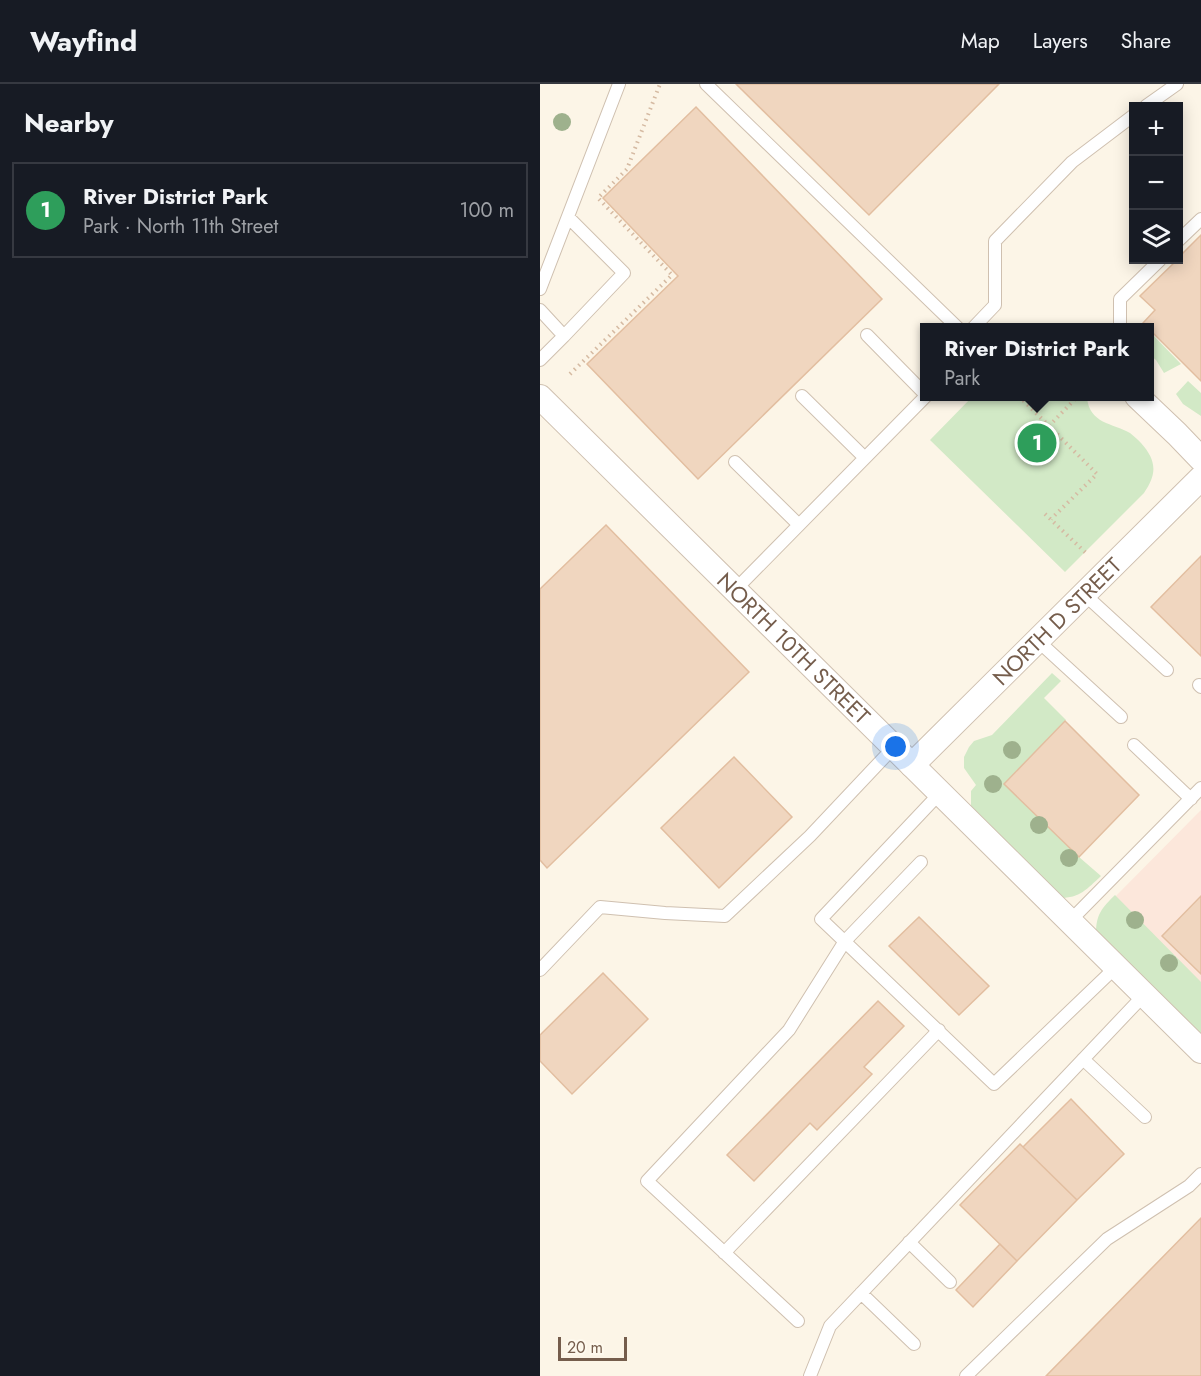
<!DOCTYPE html>
<meta charset="utf-8">
<style>
:root{--surface:#171b24;--page:#242831;--text:#f1f3f6;--muted:#9ea1a6;--line:#363941;--accent:#2563eb}
body{margin:0;font-family:Jost,sans-serif;background:var(--page);color:var(--text)}
.controls{position:absolute;right:18px;top:18px;display:grid;overflow:hidden;border-radius:0px;box-shadow:0 3px 15px #0003}
.controls button{width:54px;height:54px;display:grid;place-items:center;padding:0;border:0;border-bottom:2px solid var(--line);background:var(--surface);color:var(--text);font:30px sans-serif}
.scale{position:absolute;left:18px;bottom:15px;width:69px;box-sizing:border-box;padding-left:6px;border:3px solid #755d4c;border-top:0;font-size:16px;line-height:21px;white-space:nowrap;color:#755d4c;-webkit-text-stroke:4px #fef9ed;paint-order:stroke}
.you{position:absolute;left:356px;top:663px;width:21px;height:21px;margin:-15px;border:4px solid #fff;border-radius:50%;background:#1a73e8;box-shadow:0 0 0 9px #1a73e833}
.badge{display:grid;place-items:center;width:39px;height:39px;border-radius:50%;background:var(--accent);color:#fff;font-size:20px;font-weight:700}
.pin{position:absolute;translate:-50% -50%;border:3px solid #fff;box-shadow:0 2px 6px #0006}
.popup{position:absolute;left:380px;top:239px;width:234px;height:78px;box-sizing:border-box;display:grid;place-content:center;border-radius:0px;background:var(--surface);filter:drop-shadow(0 2px 4px #0005);font-size:20px;white-space:nowrap;color:var(--muted)}
.popup b{font-size:22px;color:var(--text)}
.popup::after{content:'';position:absolute;left:50%;top:100%;margin-left:-12px;border:12px solid transparent;border-top-color:var(--surface)}
.list{margin:0;padding:0;list-style:none}
h2{display:flex;justify-content:space-between;align-items:center;height:78px;margin:0;padding:0 24px;font-size:26px}
h2 small{font-size:20px;font-weight:400;color:var(--muted)}
.list li{display:grid;grid-template-columns:39px 1fr auto;gap:18px;align-items:center;box-sizing:border-box;height:96px;margin:0 12px 12px;padding:0 12px;border:2px solid var(--line);border-radius:0px}
.list b{display:block;font-size:22px;white-space:nowrap}
.list p{margin:0;font-size:20px;white-space:nowrap;color:var(--muted)}
.list em{font-size:20px;font-style:normal;color:var(--muted)}
.icon{flex:none;width:33px;height:33px;fill:none;stroke:currentColor;stroke-width:2;stroke-linecap:round;stroke-linejoin:round}
.map{position:relative;flex:none;width:661px;height:1292px;overflow:hidden}
header{display:flex;align-items:center;gap:36px;box-sizing:border-box;height:84px;padding:0 30px;background:var(--surface);border-bottom:2px solid var(--line)}
header strong{font-size:28px}
nav{display:flex;gap:33px;margin-inline-start:auto;font-size:21px}
main{display:flex}
aside{flex:1;background:var(--surface)}
.map>svg:first-child{display:block}
.commercial{fill:#fce7db}
.green{fill:#d2e9c6}
.building{fill:#f0d6bf;stroke:#e2bea0;stroke-width:1.5}
.lines{fill:none;stroke-linecap:round;stroke-linejoin:round}
.service-casing{stroke:#cfc0b0;stroke-width:14}
.minor-casing{stroke:#cfc0b0;stroke-width:26}
.path{stroke:#d5baa2;stroke-width:4;stroke-dasharray:1.5 4.5;stroke-linecap:butt}
.service{stroke:#fff;stroke-width:12}
.minor{stroke:#fff;stroke-width:24}
.tree{fill:#9eb18d}
.labels{text-anchor:middle;dominant-baseline:central;stroke-width:5;stroke-linejoin:round;paint-order:stroke}
.street-label{font-size:22px;fill:#755d4c;stroke:#fef9ed}
</style>
<header>
<strong>Wayfind</strong>
<nav><a>Map</a><a>Layers</a><a>Share</a></nav>
</header>
<main>
<aside>
<h2>Nearby<small></small></h2>
<ul class="list">
<li><span class="badge" style="background:#2e9e5b">1</span><div><b>River District Park</b><p>Park · North 11th Street</p></div><em>100 m</em></li>
</ul>
</aside>
<div class="map">
<svg width="661" height="1292" viewBox="0 0 661 1292">
<rect width="100%" height="100%" fill="#fcf5e7"/>
<path class="commercial" d="M661,726V908L569,819Z"/>
<path class="green" d="M610,248L641,280L624,289L616,276L610,271Z
M648,297L661,309V332L643,320L636,310Z
M432,313H547C549,340 573,339 590,349C594,352 598,356 601,359C617,377 617,390 604,409L525,488L390,356Z
M512,589L521,597L504,614L526,636L464,700L539,773L561,792C547,805 540,814 520,814L431,731V707L436,701L424,684V673L429,663L434,657L452,651Z
M575,811L661,898V956L556,850C556,830 562,824 575,811Z"/>
<path class="building" d="M196,0H459L329,131Z
M156,23L342,215L158,395L47,280L138,192L63,114Z
M661,151V297L610,246V244H607L603,239L615,226L600,212L637,176H638V174Z
M66,441L209,588L7,784L0,776V505Z
M661,472V572L611,523Z
M525,637L599,711L539,773L464,700Z
M194,673L252,733L179,804L121,744Z
M661,812V890L622,852Z
M379,833L449,902L419,931L349,862Z
M63,889L108,935L32,1010L0,977V951Z
M338,917L364,942L324,983L332,990L277,1046L270,1039L214,1097L187,1071Z
M531,1015L584,1070L537,1116L483,1063Z
M480,1060L537,1116L477,1177L420,1121Z
M661,1134V1292H506Z
M460,1160L477,1177L433,1223L416,1206Z"/>
<g class="lines">
<defs>
<path id="service" d="M166,0L418,244
M606,22L637,0
M638,157L661,135
M0,205L79,0
M0,226L24,252L84,189L28,133
M433,244L455,221V157L532,78L594,31
M580,244V215L620,176
M327,251L384,309
M0,276L24,252
M262,312L325,374
M195,378L259,441
M195,506L386,312
M543,509L627,586
M497,556L581,633
M659,601L661,603
M594,661L651,715
M400,709L281,835L454,1000L576,883
M530,837L661,704
M0,886L60,823L125,829L185,832L270,752L354,663
M543,975L605,1033
M369,1158L410,1198
M184,1169L399,946
M321,1209L374,1260
M258,1237L107,1097L249,946L305,857L381,778
M270,1292L290,1242L605,910
M426,1292L567,1155L649,1102L661,1090"/>
<g id="minor">
<path d="M597,312L637,350L661,375"/>
<path id="s1" d="M0,313L661,967"/>
<path id="s2" d="M372,681L661,394"/>
</g>
</defs>
<use href="#service" class="service-casing"/>
<use href="#minor" class="minor-casing"/>
<path class="path" d="M30,290L132,191L58,114L87,85L120,0
M479,312L557,390L511,435
M509,342L538,312
M505,430L547,470"/>
<use href="#service" class="service"/>
<use href="#minor" class="minor"/>
</g>
<g class="tree">
<circle cx="22" cy="38" r="9"/>
<circle cx="472" cy="666" r="9"/>
<circle cx="453" cy="700" r="9"/>
<circle cx="499" cy="741" r="9"/>
<circle cx="529" cy="774" r="9"/>
<circle cx="595" cy="836" r="9"/>
<circle cx="629" cy="879" r="9"/>
</g>
<g class="labels">
<g class="street-label">
<text stroke="none"><textPath href="#s2" startOffset="204">NORTH D STREET</textPath></text>
<text stroke="none"><textPath href="#s1" startOffset="357">NORTH 10TH STREET</textPath></text>
</g>
</g>
</svg>
<div class="controls">
<button>+</button>
<button>−</button>
<button><svg class="icon" aria-label="layers" viewBox="0 0 24 24"><path d="M12 4l9 5-9 5-9-5zM3 14l9 5 9-5"/></svg></button>
</div>
<div class="scale">20 m</div>
<div class="you"></div>
<div class="pin badge" style="left:497px;top:359px;background:#2e9e5b">1</div>
<div class="popup"><b>River District Park</b>Park</div>
</div>
</main>
